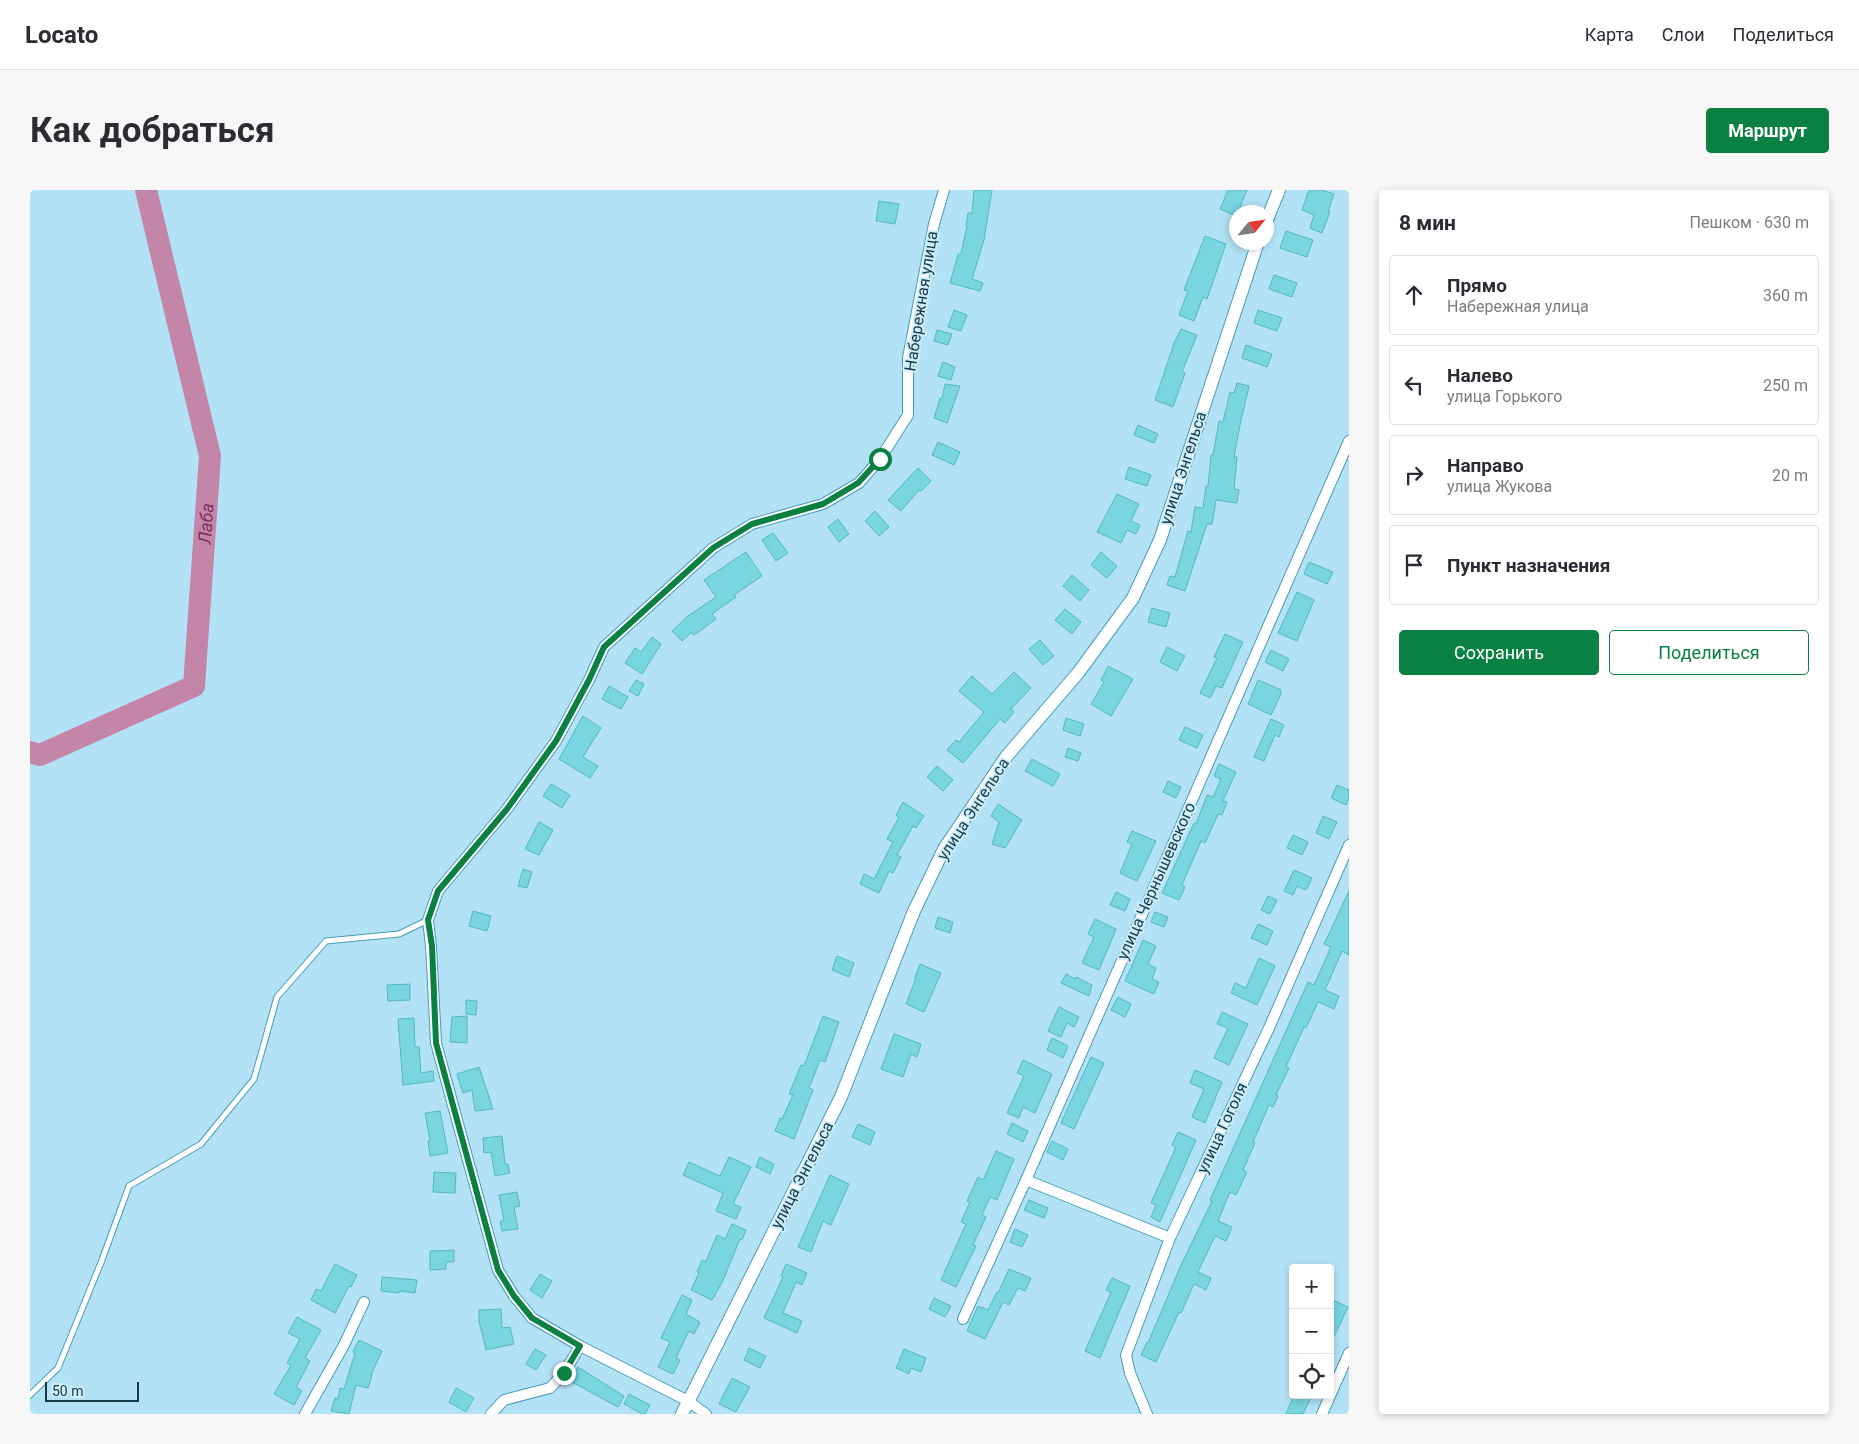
<!DOCTYPE html>
<html lang="ru">
<meta charset="utf-8">
<style>
:root{--surface:#fff;--page:#f7f7f7;--text:#2b2b33;--muted:#7c7c81;--line:#e1e1e2;--accent:#0b8043}
body{margin:0;font-family:Roboto,sans-serif;background:var(--page);color:var(--text)}
.controls{position:absolute;right:15px;bottom:15px;display:grid;overflow:hidden;border-radius:5px;box-shadow:0 2px 8px #0003}
.controls button{width:45px;height:45px;display:grid;place-items:center;padding:0;border:0;border-bottom:1px solid var(--line);background:var(--surface);color:var(--text);font:25px sans-serif}
.compass{position:absolute;left:1199px;top:15px;width:45px;height:45px;border-radius:50%;background:var(--surface);box-shadow:0 2px 8px #0003;rotate:61deg}
.scale{position:absolute;left:15px;bottom:12px;width:94px;box-sizing:border-box;padding-left:5px;border:2px solid #163a48;border-top:0;font-size:14px;line-height:18px;white-space:nowrap;color:#163a48;-webkit-text-stroke:4px #cdedfa;paint-order:stroke}
.stop{position:absolute;width:15px;height:15px;margin:-11px;border:4px solid #0b8043;border-radius:50%;background:#fff}
.stop.end{background:#0b8043;border-color:#fff;box-shadow:0 1px 5px #0008}
.list{margin:0;padding:0;list-style:none}
h2{display:flex;justify-content:space-between;align-items:center;height:65px;margin:0;padding:0 20px;font-size:21px}
h2 small{font-size:16px;font-weight:400;color:var(--muted)}
.list li{display:grid;grid-template-columns:32px 1fr auto;gap:15px;align-items:center;box-sizing:border-box;height:80px;margin:0 10px 10px;padding:0 10px;border:1px solid var(--line);border-radius:5px}
.list b{display:block;font-size:19px;white-space:nowrap}
.list p{margin:0;font-size:16px;white-space:nowrap;color:var(--muted)}
.list em{font-size:16px;font-style:normal;color:var(--muted)}
.actions{display:flex;gap:10px;padding:15px 20px}
.actions a{flex:1;padding:11px 0;border:1px solid var(--accent);border-radius:5px;text-align:center;font-size:18px;color:var(--accent)}
.actions .main{background:var(--accent);color:#fff}
.icon{flex:none;width:28px;height:28px;fill:none;stroke:currentColor;stroke-width:2;stroke-linecap:round;stroke-linejoin:round}
.map{position:relative;flex:none;width:1319px;height:1224px;overflow:hidden;border-radius:5px}
header{display:flex;align-items:center;gap:30px;box-sizing:border-box;height:70px;padding:0 25px;background:var(--surface);border-bottom:1px solid var(--line)}
header strong{font-size:24px}
nav{display:flex;gap:28px;margin-inline-start:auto;font-size:18px}
.intro{display:flex;align-items:center;justify-content:space-between;box-sizing:border-box;height:120px;padding:0 30px}
h1{margin:0;font-size:35px}
.button{padding:12px 22px;border-radius:5px;background:var(--accent);color:#fff;font-size:18px;font-weight:700}
main{display:flex;gap:30px;padding:0 30px}
aside{flex:1;background:var(--surface);border-radius:5px;box-shadow:0 2px 8px #0003}
.map>svg:first-child{display:block}
.lines{fill:none;stroke-linecap:round;stroke-linejoin:round}
.river{stroke:#c385a8;stroke-width:22}
.building{fill:#79d5e0;stroke:#52b7c2}
.service-casing{stroke:#469cbb;stroke-width:7}
.minor-casing{stroke:#469cbb;stroke-width:12}
.tertiary-casing{stroke:#469cbb;stroke-width:14}
.service{stroke:#fff;stroke-width:5}
.minor{stroke:#fff;stroke-width:10}
.tertiary{stroke:#fff;stroke-width:12}
.route{stroke:#0b8043;stroke-width:6}
.labels{text-anchor:middle;dominant-baseline:central;stroke-width:4;stroke-linejoin:round;paint-order:stroke}
.street-label{font-size:16px;fill:#163a48;stroke:#cdedfa}
.water-label{font-size:18px;font-style:italic;fill:#7a2f5d;stroke:#cdedfa}
</style>
<header>
<strong>Locato</strong>
<nav><a>Карта</a><a>Слои</a><a>Поделиться</a></nav>
</header>
<div class="intro"><h1>Как добраться</h1><a class="button">Маршрут</a></div>
<main>
<div class="map">
<svg width="1319" height="1224" viewBox="0 0 1319 1224">
<rect width="100%" height="100%" fill="#b3e2f6"/>
<g class="lines">
<path class="river" id="s1" d="M0,562L10,565L164,496L180,266L116,0"/>
</g>
<path class="building" d="M944,0H962L954,50L942,89L953,93L950,101L920,93L928,64H931L937,36L936,35L938,23H942Z
M1198,0H1217L1208,22H1206V26L1190,19Z
M1279,0H1292L1304,4L1298,21L1300,22L1292,43L1280,38L1284,25L1272,20Z
M849,11L869,14L865,34L846,31Z
M1256,41L1283,50L1277,67L1250,58Z
M1175,46L1196,54L1177,109L1173,107L1164,131L1149,125L1158,101L1154,100Z
M1244,85L1267,93L1262,107L1239,99Z
M924,120L937,125L931,141L918,137Z
M1228,120L1252,128L1247,141L1224,133Z
M1151,139L1167,145L1152,182L1155,183L1143,217L1125,210L1144,153Z
M907,140L922,144L918,155L904,151Z
M1216,155L1242,164L1237,177L1212,168Z
M913,172L925,177L921,190L908,186Z
M1207,193L1219,196L1210,235L1204,267H1207L1204,299L1209,300L1207,313L1186,310L1182,334H1177L1155,401L1137,395L1140,386L1145,387L1158,341L1161,342L1165,317L1173,318L1176,296H1178L1181,265H1183L1189,231L1193,232L1200,202L1204,203Z
M915,194L930,196L917,233L904,228L910,208L912,209Z
M1108,235L1128,244L1124,253L1104,245Z
M908,252L930,262L924,275L902,265Z
M1099,277L1121,285L1117,296L1095,289Z
M888,278L901,291L891,301L889,300L871,321L858,310Z
M1087,304L1109,314L1101,331L1110,335L1106,344L1097,340L1091,353L1067,342Z
M845,321L859,337L849,346L835,331Z
M808,329L819,344L809,352L798,337Z
M743,343L758,363L746,371L732,350Z
M716,362L732,386L704,405L706,407L682,424L686,429L664,445L662,442L652,451L642,441L658,426L686,407L674,390Z
M1071,362L1087,376L1077,388L1061,375Z
M1279,372L1303,382L1297,394L1274,384Z
M1042,385L1059,400L1050,411L1033,396Z
M1267,402L1284,410L1267,451L1248,443Z
M1122,418L1140,423L1136,437L1118,432Z
M1035,419L1051,432L1042,444L1025,430Z
M1195,444L1213,452L1192,498L1186,496L1180,508L1170,503L1187,468L1184,467Z
M622,447L631,454L612,484L595,473L605,458L611,462Z
M1010,450L1024,466L1013,475L999,459Z
M1137,457L1155,466L1147,481L1130,472Z
M1241,460L1259,469L1253,481L1235,472Z
M1078,476L1103,489L1081,526L1061,514L1074,492L1071,490Z
M984,482L1001,498L981,519L984,522L975,533L970,529L933,573L917,560L926,550L929,552L954,522L929,501L942,486L962,504Z
M606,490L614,494L608,506L599,501Z
M1228,490L1251,500V504L1241,525L1218,514Z
M579,496L598,507L591,519L572,509Z
M553,526L571,538L553,567L568,576L560,588L529,569Z
M1036,528L1054,534L1050,546L1033,540Z
M1241,529L1254,535L1249,547L1245,545L1234,571L1224,567Z
M1155,537L1173,545L1167,558L1149,550Z
M1038,558L1051,563L1048,571L1035,567Z
M1002,569L1030,584L1023,596L995,581Z
M1189,574L1206,582L1193,611L1197,612L1192,625L1188,624L1175,653L1171,651L1152,695L1155,697L1149,710L1132,703L1164,633L1166,634L1177,605L1183,607L1191,589L1184,586Z
M907,576L923,590L913,601L897,587Z
M1138,591L1151,597L1146,608L1133,602Z
M521,594L540,605L532,618L513,606Z
M1307,595L1319,600V608L1316,615L1301,608Z
M873,612L894,626L886,638L883,636L867,665L871,667L863,683L859,681L849,703L830,694L834,684L844,689L863,652L857,649L869,627L866,625Z
M968,614L992,630L975,658L962,654L969,632L961,626Z
M1293,626L1307,632L1299,649L1286,643Z
M509,632L523,640L509,665L495,659Z
M1102,641L1126,651L1107,691L1090,683L1102,654L1097,652Z
M1263,645L1278,652L1272,665L1257,658Z
M493,679L502,682L497,698L488,696Z
M1264,680L1282,688L1276,700L1267,696L1263,705L1254,701Z
M1319,701V765L1312,761L1295,800L1309,806L1304,819L1288,812L1276,838L1274,837L1256,877L1259,878L1246,905L1248,906L1243,917L1239,915L1223,952L1225,953L1213,980L1217,982L1206,1005L1200,1002L1188,1031L1202,1037L1196,1051L1185,1046L1168,1082L1181,1088L1176,1100L1164,1094L1151,1123L1149,1122L1126,1172L1111,1165L1117,1152L1118,1153L1151,1075L1182,1011L1180,1010L1278,792L1284,795L1301,757L1294,754Z
M1086,702L1100,709L1095,721L1080,715Z
M1238,706L1247,710L1240,724L1231,720Z
M443,721L461,726L457,741L439,736Z
M1125,722L1138,727L1134,737L1121,732Z
M908,727L923,732L920,743L905,738Z
M1065,729L1086,739L1069,780L1052,773L1064,747L1058,744Z
M1228,734L1243,741L1237,755L1221,748Z
M1113,750L1126,756L1118,774L1126,778L1122,789L1129,792L1124,804L1095,791Z
M807,766L824,773L819,787L802,780Z
M1229,768L1245,776L1227,815L1201,803L1205,793L1216,798Z
M890,774L911,783L894,822L876,814L886,788L885,787Z
M1036,784L1045,789L1046,787L1062,795L1059,806L1031,793Z
M380,794V810L358,811L357,795Z
M1088,807L1101,814L1095,827L1081,820Z
M436,810L447,811L446,825L436,824Z
M1029,817L1049,827L1044,837L1037,833L1031,847L1018,841Z
M1192,822L1218,834L1199,875L1184,868L1198,838L1187,834Z
M437,826V853L420,852L422,827Z
M793,826L809,832L795,872L790,870L779,898L783,900L764,949L745,941L750,928L752,929L763,905L759,904L771,875L774,876Z
M384,828L385,857H389L391,883L403,881L404,891L373,895L368,829Z
M864,844L891,854L887,867L881,864L873,887L851,879Z
M1022,848L1038,856L1033,868L1017,860Z
M1061,867L1074,873L1044,939L1031,933Z
M993,870L1022,884L1005,923L993,917L989,928L977,923L994,886L987,883Z
M449,877L463,919L445,921L442,900L433,903L427,884Z
M1165,880L1192,892L1175,933L1162,927L1174,899L1160,893Z
M410,921L418,963L400,966L398,951H400L395,923Z
M982,933L998,941L993,952L977,944Z
M828,934L845,942L840,955L822,947Z
M1148,942L1166,950L1130,1032L1121,1027L1126,1015L1121,1013L1146,957L1142,955Z
M472,946L475,974H478L480,983L465,986L461,962L454,963L453,948Z
M1022,951L1038,959L1033,970L1017,962Z
M966,961L984,969L967,1010L960,1007L952,1025L956,1027L943,1055L946,1056L926,1097L911,1090L936,1034L931,1032L940,1012L937,1011L948,987L953,990Z
M699,967L721,977L703,1014L711,1017L706,1029L686,1021L693,1003L653,985L659,972L690,986Z
M730,967L744,974L740,984L726,977Z
M404,982L426,983L425,1003L403,1002Z
M800,985L819,994L801,1035L793,1031L781,1062L768,1057Z
M487,1002L490,1016L484,1017L488,1039L472,1041L470,1031H474L469,1005Z
M999,1010L1018,1018L1014,1028L994,1020Z
M702,1034L716,1040L712,1050L710,1049L692,1093L682,1110L661,1100L669,1083L667,1082L672,1070L676,1071L687,1045L695,1049Z
M985,1039L998,1045L992,1057L980,1052Z
M424,1060V1072H416V1079L400,1080V1061Z
M305,1074L327,1085L321,1097L319,1096L305,1123L281,1110L286,1099L291,1101Z
M756,1074L777,1083L772,1095L766,1092L753,1123L772,1131L767,1143L734,1128L753,1087L751,1086Z
M979,1079L1001,1088L995,1101L988,1098L979,1115L973,1112L955,1149L937,1141L948,1116L958,1120L967,1102L968,1103Z
M510,1084L522,1091L512,1108L500,1100Z
M352,1087L387,1090L385,1103L369,1101V1103L351,1101Z
M1082,1088L1100,1096L1070,1168L1055,1161L1081,1102L1076,1100Z
M652,1105L662,1110L656,1124L670,1132L664,1144L659,1141L646,1168L650,1170L643,1184L628,1177L640,1152L631,1148Z
M904,1108L921,1116L915,1127L899,1119Z
M1305,1111L1318,1117L1300,1155V1121Z
M471,1119L472,1138L480,1137L484,1154L456,1160L449,1131V1120Z
M267,1127L291,1140L275,1168L280,1171L266,1197L272,1201L264,1215L244,1204L261,1175L257,1173L270,1149L258,1143Z
M329,1150L352,1161L341,1185H342L338,1198L326,1195L319,1224L301,1221L305,1208L308,1209L310,1198L314,1199L325,1163L323,1162Z
M719,1158L736,1166L730,1178L714,1170Z
M505,1159L516,1165L506,1180L496,1174Z
M874,1159L896,1168L891,1182L881,1178L879,1184L866,1178Z
M548,1177L594,1206L588,1217L540,1191Z
M702,1188L720,1197L706,1222L689,1214Z
M426,1198L444,1208L436,1222L419,1212Z
M599,1204L620,1215L615,1224H612L594,1214Z
M1264,1205H1282L1273,1224H1256Z"/>
<g class="lines">
<defs>
<path id="service" d="M0,1205L28,1178L72,1070L99,996L171,954L224,889L247,807L296,751L369,744L398,730"/>
<path id="minor" d="M996,990L1140,1048
M933,1129L996,990L1319,251
M275,1224L314,1155L334,1112
M461,1224L474,1210L520,1198L534,1183L550,1156
M676,1224L658,1211L550,1156L502,1128L484,1106L468,1080L406,853L401,756L398,730L408,701L477,619L526,551L559,490L574,457L683,358L722,334L793,314L829,293L850,269L878,225V168L904,34L914,0
M1117,1224L1100,1183L1096,1165L1140,1048L1239,838L1319,655
M1292,1224L1319,1163"/>
<path id="tertiary" d="M1236,32L1249,0
M652,1224L811,907L884,721L914,659L976,567L1048,483L1103,408L1130,350L1228,52"/>
</defs>
<use href="#service" class="service-casing"/>
<use href="#minor" class="minor-casing"/>
<use href="#tertiary" class="tertiary-casing"/>
<use href="#service" class="service"/>
<use href="#minor" class="minor"/>
<use href="#tertiary" class="tertiary"/>
</g>
<g class="lines">
<path class="route" d="M534,1183L550,1156L502,1128L484,1106L468,1080L406,853L402,756L398,730L408,701L477,619L526,551L559,490L574,457L683,358L722,334L793,314L828,293L850,269"/>
</g>
<g class="labels">
<g class="street-label">
<text transform="translate(891 111) rotate(-81)">Набережная улица</text>
<text transform="translate(1153 278) rotate(-72)">улица Энгельса</text>
<text transform="translate(943 619) rotate(-57)">улица Энгельса</text>
<text transform="translate(1126 691) rotate(-66)">улица Чернышевского</text>
<text transform="translate(1192 938) rotate(-65)">улица Гоголя</text>
<text transform="translate(772 985) rotate(-63)">улица Энгельса</text>
</g>
<g class="water-label">
<text stroke="none"><textPath href="#s1" startOffset="342">Лаба</textPath></text>
</g>
</g>
</svg>
<div class="controls">
<button>+</button>
<button>−</button>
<button><svg class="icon" aria-label="locate" viewBox="0 0 24 24"><circle cx="12" cy="12" r="6"/><path d="M12 2v4M12 18v4M2 12h4M18 12h4"/></svg></button>
</div>
<svg class="compass" viewBox="-18 -18 36 36"><path d="M0-13l5 13h-10z" fill="#e53935"/><path d="M0 13l5-13h-10z" fill="#7c7c81"/></svg>
<div class="scale">50 m</div>
<div class="stop" style="left:850px;top:269px"></div>
<div class="stop end" style="left:534px;top:1183px"></div>
</div>
<aside>
<h2>8 мин<small>Пешком · 630 m</small></h2>
<ul class="list">
<li><svg class="icon" aria-label="ahead" viewBox="0 0 24 24"><path d="M12 20V5M6 11l6-6 6 6"/></svg><div><b>Прямо</b><p>Набережная улица</p></div><em>360 m</em></li>
<li><svg class="icon" aria-label="left" viewBox="0 0 24 24"><path d="M17 20v-9H6M10 6l-5 5 5 5"/></svg><div><b>Налево</b><p>улица Горького</p></div><em>250 m</em></li>
<li><svg class="icon" aria-label="right" viewBox="0 0 24 24"><path d="M7 20v-9h11M14 6l5 5-5 5"/></svg><div><b>Направо</b><p>улица Жукова</p></div><em>20 m</em></li>
<li><svg class="icon" aria-label="arrive" viewBox="0 0 24 24"><path d="M6 21V4h12l-3 4 3 4H6"/></svg><div><b>Пункт назначения</b></div></li>
</ul>
<div class="actions"><a class="main">Сохранить</a><a>Поделиться</a></div>
</aside>
</main>
